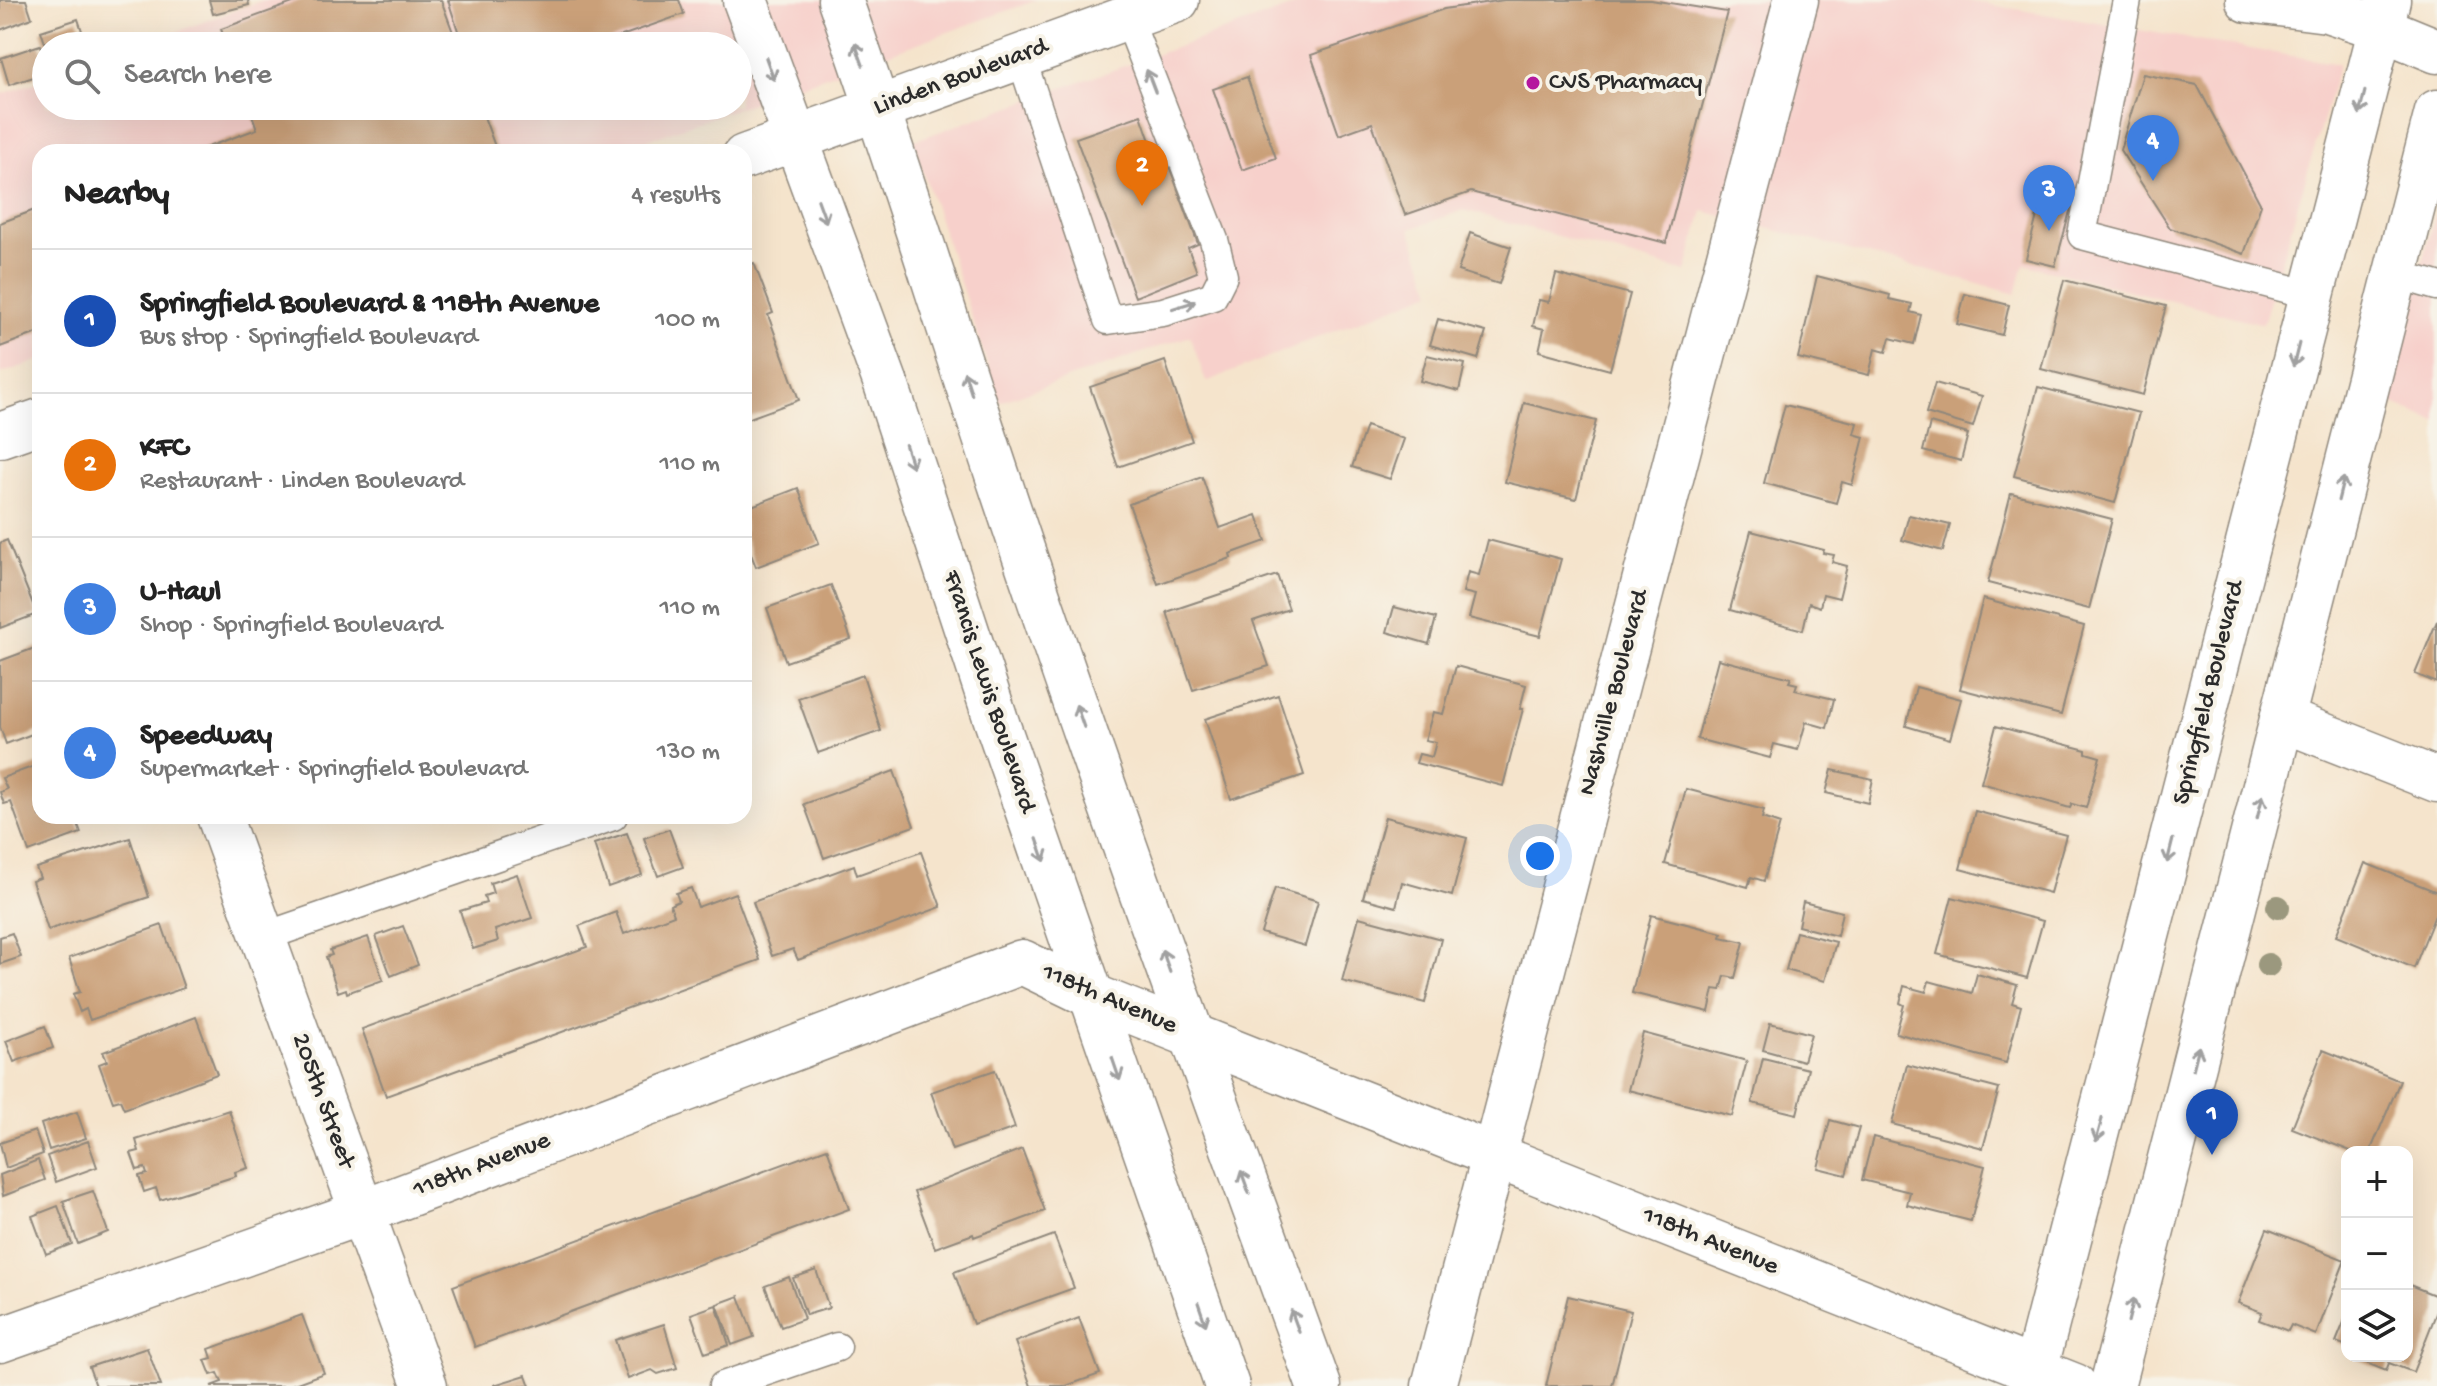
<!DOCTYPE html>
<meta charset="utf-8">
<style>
:root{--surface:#fff;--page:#f6f6f6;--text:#222;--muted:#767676;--line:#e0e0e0;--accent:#7c3aed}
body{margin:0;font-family:"Gochi Hand",sans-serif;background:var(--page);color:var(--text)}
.controls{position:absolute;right:24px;bottom:24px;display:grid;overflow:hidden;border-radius:16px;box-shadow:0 8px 32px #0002}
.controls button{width:72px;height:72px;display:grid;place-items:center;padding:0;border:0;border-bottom:2px solid var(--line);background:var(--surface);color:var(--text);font:40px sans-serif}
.you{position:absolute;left:1540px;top:856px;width:28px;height:28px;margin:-20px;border:6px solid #fff;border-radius:50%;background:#1a73e8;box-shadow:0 0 0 12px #1a73e833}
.badge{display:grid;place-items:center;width:52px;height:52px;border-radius:50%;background:var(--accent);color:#fff;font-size:26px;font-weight:700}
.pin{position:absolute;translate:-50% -66px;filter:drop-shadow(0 2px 4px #0008)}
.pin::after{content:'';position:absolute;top:42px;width:28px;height:24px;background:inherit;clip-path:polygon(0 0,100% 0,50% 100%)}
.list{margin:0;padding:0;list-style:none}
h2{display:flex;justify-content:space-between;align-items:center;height:104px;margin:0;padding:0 32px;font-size:34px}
h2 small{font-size:26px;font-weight:400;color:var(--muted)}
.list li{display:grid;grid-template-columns:52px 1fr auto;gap:24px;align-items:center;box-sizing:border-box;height:144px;padding:0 32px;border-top:2px solid var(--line)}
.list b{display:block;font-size:30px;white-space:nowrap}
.list p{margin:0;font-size:26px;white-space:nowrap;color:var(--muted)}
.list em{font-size:26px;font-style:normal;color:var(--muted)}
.icon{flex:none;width:44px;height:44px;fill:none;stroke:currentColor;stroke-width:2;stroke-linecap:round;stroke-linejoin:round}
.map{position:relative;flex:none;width:2437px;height:1386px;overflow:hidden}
.search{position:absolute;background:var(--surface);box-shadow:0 8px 32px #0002;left:32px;top:32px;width:720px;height:88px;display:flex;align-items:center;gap:20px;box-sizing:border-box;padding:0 28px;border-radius:44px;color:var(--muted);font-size:30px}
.panel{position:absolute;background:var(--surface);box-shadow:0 8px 32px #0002;left:32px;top:144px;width:720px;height:680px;border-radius:24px}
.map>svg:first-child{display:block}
.built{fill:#f7d0cb}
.building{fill:#caa079}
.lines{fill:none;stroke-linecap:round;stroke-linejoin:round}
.service-casing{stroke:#90887c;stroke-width:31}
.minor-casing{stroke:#90887c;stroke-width:47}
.secondary-casing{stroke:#90887c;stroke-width:47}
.primary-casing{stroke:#90887c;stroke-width:47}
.service{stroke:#fff;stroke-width:28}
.minor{stroke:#fff;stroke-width:44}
.secondary{stroke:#fff;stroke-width:44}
.primary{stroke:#fff;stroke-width:44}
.tree{fill:#9b987e}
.oneway{stroke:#a0a0a0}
.poi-dot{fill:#b5179e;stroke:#f7f3e8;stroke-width:3}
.labels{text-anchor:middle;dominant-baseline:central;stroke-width:8;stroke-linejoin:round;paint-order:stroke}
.street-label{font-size:26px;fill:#2b2b2b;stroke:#f7f3e8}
.poi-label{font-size:26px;fill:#2b2b2b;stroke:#f7f3e8;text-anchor:start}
</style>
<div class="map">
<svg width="2437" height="1386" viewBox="0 0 2437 1386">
<rect width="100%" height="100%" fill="#f7f3e8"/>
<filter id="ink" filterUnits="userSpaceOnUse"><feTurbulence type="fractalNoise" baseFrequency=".0125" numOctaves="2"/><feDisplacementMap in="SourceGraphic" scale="16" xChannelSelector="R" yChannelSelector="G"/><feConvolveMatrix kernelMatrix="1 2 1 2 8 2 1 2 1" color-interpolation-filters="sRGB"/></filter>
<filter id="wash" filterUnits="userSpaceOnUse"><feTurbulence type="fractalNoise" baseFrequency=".006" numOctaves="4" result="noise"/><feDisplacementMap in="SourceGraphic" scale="32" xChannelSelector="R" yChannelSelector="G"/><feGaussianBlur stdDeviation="1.8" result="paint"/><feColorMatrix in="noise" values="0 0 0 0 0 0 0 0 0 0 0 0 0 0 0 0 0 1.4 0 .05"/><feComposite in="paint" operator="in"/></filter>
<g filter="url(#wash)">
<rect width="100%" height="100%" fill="#f5e4cc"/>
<path class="built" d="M264,0H1037L615,152H40V360L0,374V95L46,79V106H738V46H137Z
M1310,0H1962L2339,64L2263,324L2024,264L2016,294L1703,211L1686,272L1464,210L1410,229L1432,292L1206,382L1190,336L1000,402L913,141Z
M2437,208V422L2384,400Z"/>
<g id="blocks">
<path class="building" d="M0,0H26L32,18L0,30Z
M209,0H248L249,5L213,14Z
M301,0H441L458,46H227L221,29Z
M448,0H679L684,14L593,46H463Z
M1504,0H1651L1727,12L1666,243L1471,192L1405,215L1372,123L1339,135L1311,55L1444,9Z
M78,19L87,46H46L41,31Z
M40,45L46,64V73L9,85L1,58Z
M2143,74L2197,85L2261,205L2244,254L2170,228L2120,150Z
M1247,77L1276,158L1242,170L1213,89Z
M249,106H480L497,152H194L257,129Z
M1141,115L1159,167L1168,163L1198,244L1188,248L1197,272L1135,297L1076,138Z
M2042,196L2072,204L2055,266L2026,259Z
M40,208V332L0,347V223Z
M1470,233L1511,247L1499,284L1458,271Z
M754,263L773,313L768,315L799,400L744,420V266Z
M1556,274L1630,294L1610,370L1539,351L1544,329L1533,326L1539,300L1549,302Z
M1817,276L1890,295L1889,299L1912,304L1910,312L1921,315L1914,344L1890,338L1886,352L1875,349L1869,375L1798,358Z
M2064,280L2166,306L2143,395L2041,369Z
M1965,294L2009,305L2002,335L1957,324Z
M1438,319L1486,332L1478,359L1430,345Z
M1427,355L1465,364L1459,391L1420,381Z
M1165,361L1192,441L1118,467L1090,387Z
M1935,383L1982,396L1973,427L1926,413Z
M2038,387L2139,413L2115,503L2014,476Z
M1524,403L1596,421L1576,499L1505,482Z
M1785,405L1857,423L1854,434L1864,437L1852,485L1842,482L1836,503L1764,483Z
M1930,423L1968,434L1961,461L1923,451Z
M1366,426L1404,439L1390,479L1352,467Z
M1202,477L1220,528L1257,515L1266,541L1230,554L1231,558L1158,584L1129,504Z
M798,488L819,543L756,567L744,536V509Z
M2011,493L2112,519L2089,609L1988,583Z
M1909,515L1950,525L1943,551L1902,540Z
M1751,531L1824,550L1823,553L1834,555L1832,562L1847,566L1839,598L1823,594L1820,607L1809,603L1803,630L1730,610Z
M7,540L37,614L0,628V543Z
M1488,540L1561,559L1540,636L1469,618L1475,595L1463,592L1468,572L1479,575Z
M1277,575L1289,609L1253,621L1269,666L1193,690L1167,612Z
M831,585L851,639L786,662L767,608Z
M1983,599L2084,626L2061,715L1960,689Z
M1394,607L1436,618L1429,644L1387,632Z
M2437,621V683L2415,674Z
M40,646V731L6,744L0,727V661Z
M1718,659L1791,678L1789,682L1797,684L1795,690L1834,699L1827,728L1806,722L1798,750L1774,744L1770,758L1697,739Z
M1456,666L1526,685L1520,709H1523L1503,786L1416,763L1419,754L1432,757L1436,742L1425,740L1433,712L1443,714Z
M863,675L881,731L818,753L798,698Z
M1916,687L1961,699L1950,739L1906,726Z
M1278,695L1304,775L1231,799L1205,719Z
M1996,726L2086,750V753L2100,757L2086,808L2072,804L2070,808L1981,783Z
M40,764V816H84L76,819L81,833L29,852L11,802L4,804L0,792L7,789L2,778Z
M1832,770L1873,779L1868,803L1826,793Z
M894,771L914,826L824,858L804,804Z
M1686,789L1764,810L1762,818L1780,824L1764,881L1751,877L1748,887L1665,864Z
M1975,811L2066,835L2050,893L1960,869Z
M1385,817L1467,838L1452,896L1402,882L1396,907L1363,898Z
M669,829L683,867L658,876L644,838Z
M627,833L642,875L608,887L594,844Z
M130,838L149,897L48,930L32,881L40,878L36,868Z
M921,852L941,907L798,960L793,949L772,956L753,902L854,865L857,875Z
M2365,863L2437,892V910L2414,968L2336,936Z
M517,874L532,918L495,930L498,941L473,949L460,911L486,903L484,896L493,893L490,883Z
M691,888L698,907L735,893L760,960L386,1096L362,1029L587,947L579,926L616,912L624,934L674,915L670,905L679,901L676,893Z
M1275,888L1318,901L1305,946L1261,933Z
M1952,897L2043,921L2027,978L1937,954Z
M1803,902L1842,912L1837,936L1798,926Z
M1651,915L1722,933L1721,937L1744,942L1735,978L1725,976L1721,990L1714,989L1709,1012L1632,993Z
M1359,917L1441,939L1425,1003L1342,981Z
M162,925L184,988L90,1020L86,1009L80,1012L73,994L80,992L69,958Z
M403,926L418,965L391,976L376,936Z
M1796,932L1836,942L1825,981L1786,970Z
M12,933L21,957L0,964V937Z
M368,937L383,980L347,993L346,989L338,992L326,957L332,955L330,950Z
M1977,974L2017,985L2012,1003L2021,1006L2006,1063L1896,1033L1904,1005L1900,1003L1904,986L1926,992L1929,981L1972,993Z
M196,1017L217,1074L124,1109L120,1100L113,1102L99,1064L107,1061L103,1052Z
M1770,1023L1811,1034L1803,1061L1763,1050Z
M45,1026L53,1048L14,1062L6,1041Z
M1643,1033L1747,1061L1732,1116L1628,1090Z
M2323,1050L2400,1081L2370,1152H2353L2292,1128Z
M1763,1058L1808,1069L1797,1114L1752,1103Z
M1907,1065L1999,1089L1983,1148L1892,1124Z
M995,1070L1015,1128L952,1150L931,1092Z
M229,1110L248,1168L235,1172L236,1176L160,1200L156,1188L144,1192L139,1176L147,1174L145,1168L137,1170L131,1153L139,1151L136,1140Z
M77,1112L86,1138L49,1150L41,1124Z
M1830,1120L1859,1128L1846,1175L1818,1168Z
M35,1131L43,1154L6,1168L0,1143Z
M1873,1137L1985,1166L1971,1221L1907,1205L1910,1192L1862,1180Z
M88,1141L97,1167L56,1182L47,1156Z
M827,1148L849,1209L475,1347L453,1286Z
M1022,1149L1045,1211L974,1237L973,1234L935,1248L914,1192Z
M38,1160L45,1180L3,1196L0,1175Z
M93,1191L108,1232L78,1244L63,1201Z
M58,1206L72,1244L46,1254L32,1216Z
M2267,1229L2345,1260L2316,1335L2291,1325L2288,1331L2259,1320L2262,1312L2238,1303Z
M1054,1235L1074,1288L973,1324L954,1272Z
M816,1270L829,1308L806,1315L793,1278Z
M789,1277L804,1319L781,1327L765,1286Z
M2407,1284L2437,1296V1311L2413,1372L2389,1363L2386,1371L2357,1359L2358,1356H2407Z
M739,1296L754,1337L732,1345L717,1304Z
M1568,1296L1631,1311L1612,1386H1546Z
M716,1305L729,1345L705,1353L691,1314Z
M302,1315L324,1373L289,1386H211L222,1382L218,1373L211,1375L205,1360L212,1358L209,1349Z
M2347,1315V1346L2336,1342Z
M1079,1318L1100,1374L1066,1386H1031L1015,1342Z
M664,1324L677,1368L658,1374L652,1370L628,1379L615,1340Z
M147,1348L161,1386H96L89,1367Z
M526,1375L530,1386H494V1385Z"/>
</g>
</g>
<g filter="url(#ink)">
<use href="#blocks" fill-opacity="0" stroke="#90887c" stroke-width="2"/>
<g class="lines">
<defs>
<path id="service" d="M2127,0L2082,235L2312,295
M1021,57L1108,320L1163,312L1213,296L1223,276L1214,240L1128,18
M2396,274L2437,286
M263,937L613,816
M723,1386L837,1347"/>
<path id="minor" d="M2282,719L2437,780
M219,816L425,1386
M0,1340L363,1212L1022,962L1090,995L2075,1386
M1434,1386L1796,0"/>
<path id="secondary" d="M2248,0L2327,10L2381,28L2437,51
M744,157L1177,0
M0,435L40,421"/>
<path id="primary" d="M745,0L886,384L997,723L1227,1386
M840,0C897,159 946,322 1000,483C1101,786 1210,1086 1319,1386
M2031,1386L2388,0
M2112,1386L2437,112"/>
</defs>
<use href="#service" class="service-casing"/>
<use href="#minor" class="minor-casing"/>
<use href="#secondary" class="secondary-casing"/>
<use href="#primary" class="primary-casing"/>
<use href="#service" class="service"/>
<use href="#minor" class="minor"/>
<use href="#secondary" class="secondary"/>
<use href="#primary" class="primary"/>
</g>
<g class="tree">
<circle cx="2278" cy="907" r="12"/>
<circle cx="2268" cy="965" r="12"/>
</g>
<defs><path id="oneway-shaft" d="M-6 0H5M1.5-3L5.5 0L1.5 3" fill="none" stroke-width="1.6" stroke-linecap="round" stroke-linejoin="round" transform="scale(2)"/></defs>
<g class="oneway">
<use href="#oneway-shaft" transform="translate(859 54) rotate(-110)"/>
<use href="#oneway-shaft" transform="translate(770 69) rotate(70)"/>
<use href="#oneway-shaft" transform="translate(1151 81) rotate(-111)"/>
<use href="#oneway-shaft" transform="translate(2362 103) rotate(104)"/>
<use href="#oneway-shaft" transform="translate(822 211) rotate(70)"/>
<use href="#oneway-shaft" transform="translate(1184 305) rotate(-17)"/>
<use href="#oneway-shaft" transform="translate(2296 355) rotate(104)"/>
<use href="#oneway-shaft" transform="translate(968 383) rotate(-108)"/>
<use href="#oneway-shaft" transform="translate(909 456) rotate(72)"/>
<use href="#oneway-shaft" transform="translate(2341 489) rotate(-76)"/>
<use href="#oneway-shaft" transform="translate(1080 716) rotate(-109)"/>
<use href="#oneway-shaft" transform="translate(2260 807) rotate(-76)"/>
<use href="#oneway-shaft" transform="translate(1041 850) rotate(71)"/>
<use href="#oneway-shaft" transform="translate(2170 851) rotate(104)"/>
<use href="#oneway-shaft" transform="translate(1166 961) rotate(-109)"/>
<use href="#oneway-shaft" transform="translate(2196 1058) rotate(-76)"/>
<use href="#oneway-shaft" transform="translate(1116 1069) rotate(71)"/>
<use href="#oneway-shaft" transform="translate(2099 1130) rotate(105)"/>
<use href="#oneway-shaft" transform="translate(1245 1182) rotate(-110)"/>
<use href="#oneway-shaft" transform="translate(2131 1310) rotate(-76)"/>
<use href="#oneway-shaft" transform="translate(1202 1314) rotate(71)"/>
<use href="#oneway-shaft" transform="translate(1295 1321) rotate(-110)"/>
</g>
</g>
<circle class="poi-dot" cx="1533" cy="83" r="8"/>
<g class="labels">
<g class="street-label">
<text transform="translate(961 78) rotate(-20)">Linden Boulevard</text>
<text transform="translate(988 692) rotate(72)">Francis Lewis Boulevard</text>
<text transform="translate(1615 693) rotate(-75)">Nashville Boulevard</text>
<text transform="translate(2210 693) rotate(-76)">Springfield Boulevard</text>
<text transform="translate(1109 1000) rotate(23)">118th Avenue</text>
<text transform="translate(322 1101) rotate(70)">205th Street</text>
<text transform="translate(482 1166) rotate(-21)">118th Avenue</text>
<text transform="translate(1710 1242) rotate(22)">118th Avenue</text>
</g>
<g class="poi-label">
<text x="1549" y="83">CVS Pharmacy</text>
</g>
</g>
</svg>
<div class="controls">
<button>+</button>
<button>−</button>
<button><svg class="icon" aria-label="layers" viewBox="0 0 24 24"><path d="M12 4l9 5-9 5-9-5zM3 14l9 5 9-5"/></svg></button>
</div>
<div class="you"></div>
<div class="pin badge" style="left:2212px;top:1155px;background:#1a4fb4">1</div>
<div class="pin badge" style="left:1142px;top:206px;background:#e8710a">2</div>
<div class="pin badge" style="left:2049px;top:231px;background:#3f7fe0">3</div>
<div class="pin badge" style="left:2153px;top:181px;background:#3f7fe0">4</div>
<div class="search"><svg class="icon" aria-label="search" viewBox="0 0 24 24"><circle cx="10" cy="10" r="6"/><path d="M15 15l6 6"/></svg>Search here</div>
<section class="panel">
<h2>Nearby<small>4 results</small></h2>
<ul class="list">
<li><span class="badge" style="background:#1a4fb4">1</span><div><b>Springfield Boulevard &amp; 118th Avenue</b><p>Bus stop · Springfield Boulevard</p></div><em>100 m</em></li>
<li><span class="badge" style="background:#e8710a">2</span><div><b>KFC</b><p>Restaurant · Linden Boulevard</p></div><em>110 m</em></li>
<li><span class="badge" style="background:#3f7fe0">3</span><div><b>U-Haul</b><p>Shop · Springfield Boulevard</p></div><em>110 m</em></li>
<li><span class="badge" style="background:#3f7fe0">4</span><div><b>Speedway</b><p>Supermarket · Springfield Boulevard</p></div><em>130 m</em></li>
</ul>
</section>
</div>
